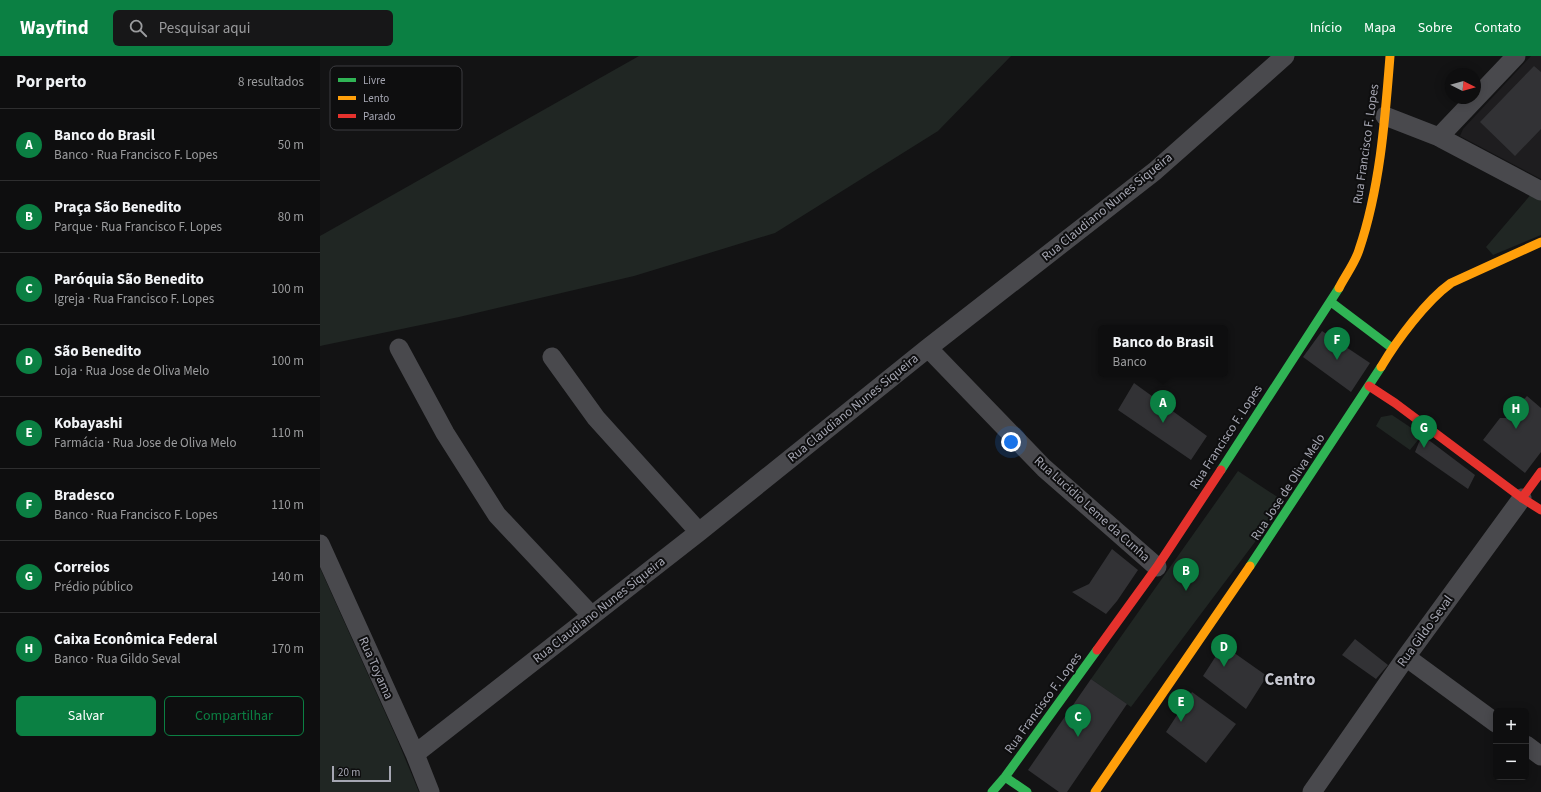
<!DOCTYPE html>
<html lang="pt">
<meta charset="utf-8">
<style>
:root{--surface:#0e0e0f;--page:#171718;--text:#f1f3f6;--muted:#9b9c9e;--line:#2e2e2f;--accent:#0b8043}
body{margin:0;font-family:"Source Sans 3",sans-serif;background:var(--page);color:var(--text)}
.controls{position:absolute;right:12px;bottom:12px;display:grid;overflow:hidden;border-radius:6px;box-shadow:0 2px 10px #0003}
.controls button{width:36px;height:36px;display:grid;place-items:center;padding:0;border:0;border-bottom:1px solid var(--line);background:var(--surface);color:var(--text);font:20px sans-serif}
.compass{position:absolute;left:1125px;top:12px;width:36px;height:36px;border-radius:50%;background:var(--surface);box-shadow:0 2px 10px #0003;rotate:95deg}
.scale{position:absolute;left:12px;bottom:10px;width:59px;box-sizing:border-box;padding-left:4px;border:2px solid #a6a7b3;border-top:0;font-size:11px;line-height:14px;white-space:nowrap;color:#a6a7b3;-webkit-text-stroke:3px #0e0e0f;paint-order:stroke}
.you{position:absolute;left:691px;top:386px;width:14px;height:14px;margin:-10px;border:3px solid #fff;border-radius:50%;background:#1a73e8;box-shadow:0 0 0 6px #1a73e833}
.badge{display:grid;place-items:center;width:26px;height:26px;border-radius:50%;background:var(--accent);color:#fff;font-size:13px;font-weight:700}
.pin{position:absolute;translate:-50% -33px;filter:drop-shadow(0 1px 2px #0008)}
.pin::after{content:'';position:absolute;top:21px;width:14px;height:12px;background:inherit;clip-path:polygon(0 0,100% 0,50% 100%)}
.popup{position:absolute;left:778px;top:269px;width:130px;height:52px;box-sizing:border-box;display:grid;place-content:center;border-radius:6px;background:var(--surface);filter:drop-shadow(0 1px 3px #0005);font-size:13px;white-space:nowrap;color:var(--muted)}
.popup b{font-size:15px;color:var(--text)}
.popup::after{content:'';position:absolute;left:50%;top:100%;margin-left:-8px;border:8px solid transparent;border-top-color:var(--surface)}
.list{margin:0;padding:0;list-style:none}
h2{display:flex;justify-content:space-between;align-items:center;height:52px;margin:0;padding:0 16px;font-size:17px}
h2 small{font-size:13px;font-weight:400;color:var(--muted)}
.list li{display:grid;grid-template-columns:26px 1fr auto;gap:12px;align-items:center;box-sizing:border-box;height:72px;padding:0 16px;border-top:1px solid var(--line)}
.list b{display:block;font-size:15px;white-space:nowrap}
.list p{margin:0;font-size:13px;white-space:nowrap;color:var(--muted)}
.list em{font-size:13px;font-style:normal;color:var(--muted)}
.actions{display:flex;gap:8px;padding:12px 16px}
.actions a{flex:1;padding:9px 0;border:1px solid var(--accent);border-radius:6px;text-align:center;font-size:14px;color:var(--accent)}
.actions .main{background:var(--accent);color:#fff}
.icon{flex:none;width:22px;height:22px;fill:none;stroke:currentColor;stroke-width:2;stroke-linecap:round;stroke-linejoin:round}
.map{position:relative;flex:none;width:1221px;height:736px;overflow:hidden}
header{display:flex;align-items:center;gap:24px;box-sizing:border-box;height:56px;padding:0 20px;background:var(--accent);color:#fff}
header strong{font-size:19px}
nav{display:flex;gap:22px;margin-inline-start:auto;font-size:14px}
.search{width:280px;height:36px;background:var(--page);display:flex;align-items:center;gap:10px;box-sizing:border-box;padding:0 14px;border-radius:6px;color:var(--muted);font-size:15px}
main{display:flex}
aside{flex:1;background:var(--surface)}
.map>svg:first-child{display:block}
.built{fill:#1e1d1f}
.green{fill:#202623}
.building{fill:#323235}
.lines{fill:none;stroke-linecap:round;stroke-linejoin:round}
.street{stroke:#49494d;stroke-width:19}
.fast{stroke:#30b455;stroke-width:9}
.slow{stroke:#ff9f0a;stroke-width:9}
.jam{stroke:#e5322d;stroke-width:9}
.labels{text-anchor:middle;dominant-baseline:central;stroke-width:4;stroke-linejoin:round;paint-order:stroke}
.street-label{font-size:13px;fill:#a6a7b3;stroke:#0e0e0f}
.district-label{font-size:17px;font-weight:bold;fill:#c6c7d0;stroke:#0e0e0f}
.key{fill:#0e0e0f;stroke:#3c3c40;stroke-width:1}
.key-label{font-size:11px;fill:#a6a7b3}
</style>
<header>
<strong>Wayfind</strong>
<div class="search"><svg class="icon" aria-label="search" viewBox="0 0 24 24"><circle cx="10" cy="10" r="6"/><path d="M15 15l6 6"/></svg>Pesquisar aqui</div>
<nav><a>Início</a><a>Mapa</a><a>Sobre</a><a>Contato</a></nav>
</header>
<main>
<aside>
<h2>Por perto<small>8 resultados</small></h2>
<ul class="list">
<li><span class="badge">A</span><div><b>Banco do Brasil</b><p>Banco · Rua Francisco F. Lopes</p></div><em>50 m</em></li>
<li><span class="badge">B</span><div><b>Praça São Benedito</b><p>Parque · Rua Francisco F. Lopes</p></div><em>80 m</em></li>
<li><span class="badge">C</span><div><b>Paróquia São Benedito</b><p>Igreja · Rua Francisco F. Lopes</p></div><em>100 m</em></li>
<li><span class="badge">D</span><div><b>São Benedito</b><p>Loja · Rua Jose de Oliva Melo</p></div><em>100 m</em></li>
<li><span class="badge">E</span><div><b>Kobayashi</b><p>Farmácia · Rua Jose de Oliva Melo</p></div><em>110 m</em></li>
<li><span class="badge">F</span><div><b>Bradesco</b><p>Banco · Rua Francisco F. Lopes</p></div><em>110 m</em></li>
<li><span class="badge">G</span><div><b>Correios</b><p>Prédio público</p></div><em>140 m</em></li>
<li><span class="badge">H</span><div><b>Caixa Econômica Federal</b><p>Banco · Rua Gildo Seval</p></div><em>170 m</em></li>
</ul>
<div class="actions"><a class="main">Salvar</a><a>Compartilhar</a></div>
</aside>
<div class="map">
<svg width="1221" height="736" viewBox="0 0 1221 736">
<rect width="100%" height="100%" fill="#131314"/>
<path class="built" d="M1211,0H1221V123L1140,80L1143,73Z"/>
<path class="green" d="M319,0H691L618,75L455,177L314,220L139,261L0,290V180Z
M1213,136L1221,140V179L1173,199L1166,191Z
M1072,359L1102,379L1090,394L1056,370L1061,361Z
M918,415L965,446L811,651L771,623Z
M0,512L77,683L99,736H0Z"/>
<path class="building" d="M1214,10L1221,16V73L1195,100L1160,66Z
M1002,275L1050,307L1031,336L983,301Z
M814,327L887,380L871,404L798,354Z
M1207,340L1221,352V396L1205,417L1163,384L1180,362H1186Z
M1102,379L1155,419L1148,433L1095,396Z
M792,493L818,514L797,545L786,558L752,536L769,528Z
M1035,583L1068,609L1056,623L1022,599Z
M903,589L947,620L926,653L883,620Z
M771,623L807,648L747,736H739L708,714Z
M872,636L916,668L886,707L846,676Z"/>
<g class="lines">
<path class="street" d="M1065,60L1119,81L1221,135
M1119,81L1196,0
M79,292L125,377L177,459L271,559
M608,292L724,412L837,511
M232,301L276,362L379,476
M0,488L95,698L110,736
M1086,601L1176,667
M1206,689L1221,700
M95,698L379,476L608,292L835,115L965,0
M992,736L1086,601L1202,442"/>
<path class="fast" d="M1011,246L1072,292
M901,414L1019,232
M930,510L1061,311
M685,721L707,736
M672,736L685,721L777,594"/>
<path class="slow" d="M1019,232C1025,220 1035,207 1039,194C1060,132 1065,64 1070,0
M1061,311C1077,284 1106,245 1131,227L1221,186
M775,736L930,510"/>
<path class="jam" d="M1049,330L1075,347L1202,442L1221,454
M1202,442L1221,416
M777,594L837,511L901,414"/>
</g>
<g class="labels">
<g class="street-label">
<text transform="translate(1046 88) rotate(-82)">Rua Francisco F. Lopes</text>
<text transform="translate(787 151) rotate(-39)">Rua Claudiano Nunes Siqueira</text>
<text transform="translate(533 352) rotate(-39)">Rua Claudiano Nunes Siqueira</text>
<text transform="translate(906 381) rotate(-57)">Rua Francisco F. Lopes</text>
<text transform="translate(968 431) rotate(-57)">Rua Jose de Oliva Melo</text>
<text transform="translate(772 453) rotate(42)">Rua Lucidio Leme da Cunha</text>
<text transform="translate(279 554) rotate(-38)">Rua Claudiano Nunes Siqueira</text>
<text transform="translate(1105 575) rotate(-54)">Rua Gildo Seval</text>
<text transform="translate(56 612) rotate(66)">Rua Toyama</text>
<text transform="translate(723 647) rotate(-54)">Rua Francisco F. Lopes</text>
</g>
<g class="district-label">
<text x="970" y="624">Centro</text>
</g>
</g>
<rect x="10" y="10" width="132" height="64" rx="6" class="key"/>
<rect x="18" y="22" width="18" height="4" fill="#30b455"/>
<rect x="18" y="40" width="18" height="4" fill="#ff9f0a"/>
<rect x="18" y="58" width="18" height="4" fill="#e5322d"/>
<g class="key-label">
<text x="43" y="28">Livre</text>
<text x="43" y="46">Lento</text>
<text x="43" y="64">Parado</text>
</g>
</svg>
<div class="controls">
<button>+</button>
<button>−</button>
</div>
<svg class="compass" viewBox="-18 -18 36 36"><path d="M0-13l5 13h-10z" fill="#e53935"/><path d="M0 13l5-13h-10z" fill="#9b9c9e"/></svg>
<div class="scale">20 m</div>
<div class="you"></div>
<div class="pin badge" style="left:843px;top:367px">A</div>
<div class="popup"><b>Banco do Brasil</b>Banco</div>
<div class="pin badge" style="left:866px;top:535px">B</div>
<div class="pin badge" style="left:758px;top:681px">C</div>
<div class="pin badge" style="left:904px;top:611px">D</div>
<div class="pin badge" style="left:861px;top:666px">E</div>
<div class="pin badge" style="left:1017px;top:304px">F</div>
<div class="pin badge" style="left:1104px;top:392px">G</div>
<div class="pin badge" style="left:1196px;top:373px">H</div>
</div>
</main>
